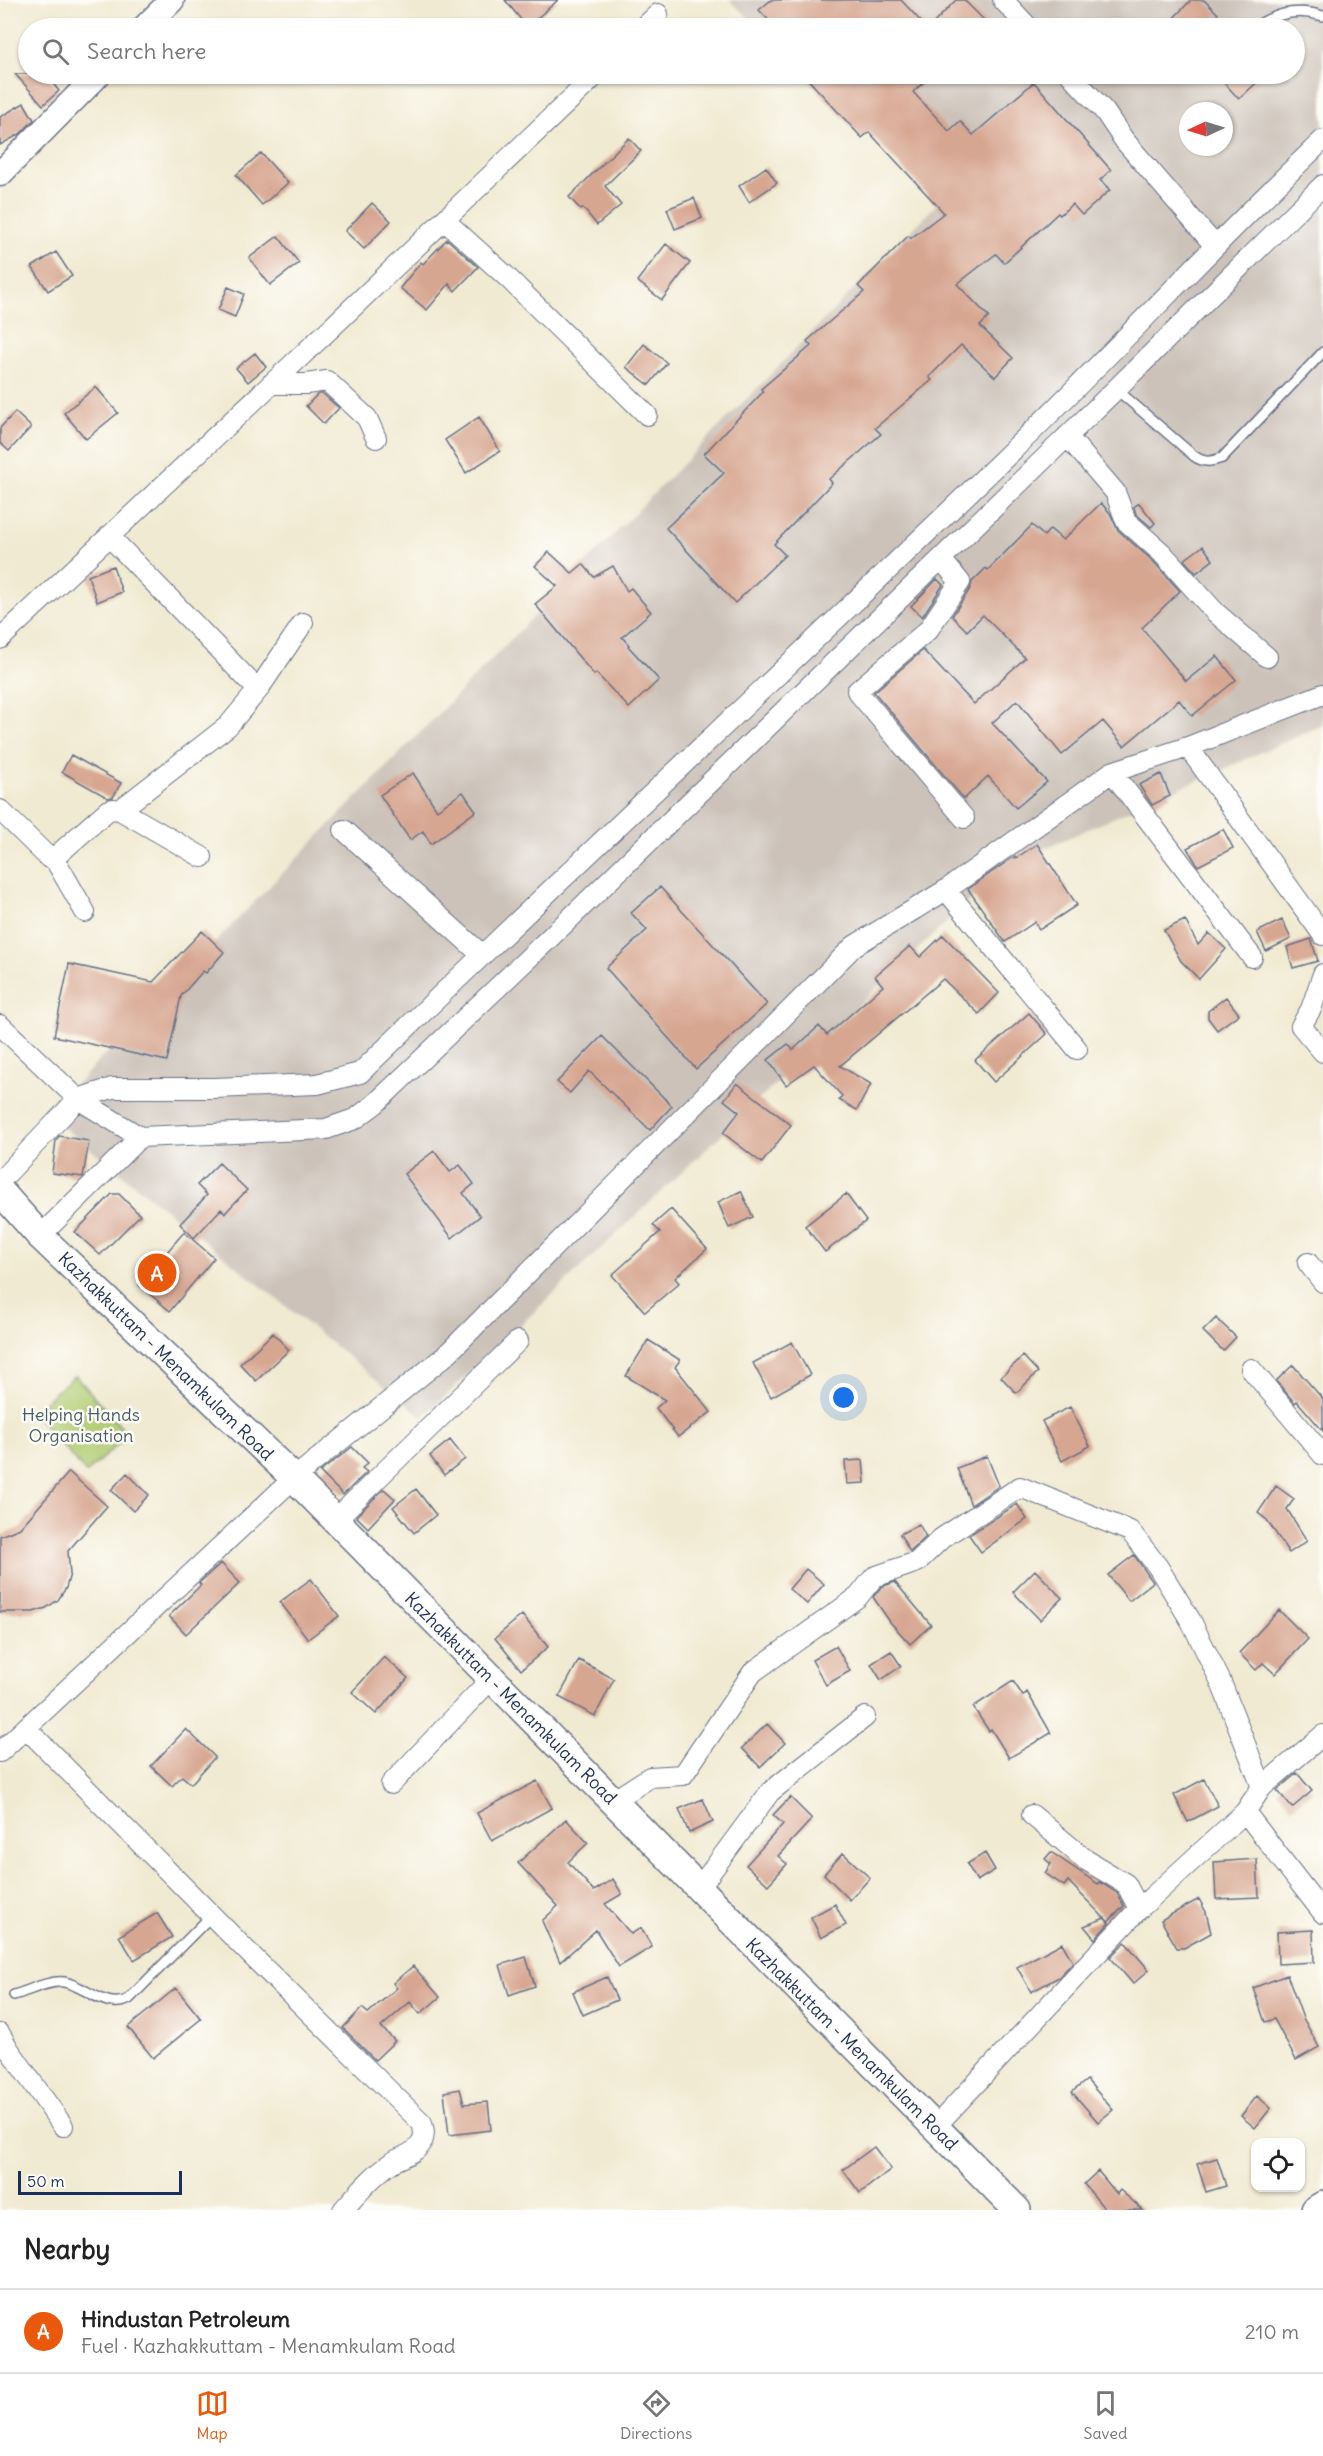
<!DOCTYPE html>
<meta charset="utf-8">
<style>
:root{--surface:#fff;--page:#f6f6f6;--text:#222;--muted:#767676;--line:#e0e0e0;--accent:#ea580c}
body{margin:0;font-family:Delius,sans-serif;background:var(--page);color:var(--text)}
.controls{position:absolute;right:18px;bottom:18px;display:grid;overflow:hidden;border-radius:12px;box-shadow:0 2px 4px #0004}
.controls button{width:54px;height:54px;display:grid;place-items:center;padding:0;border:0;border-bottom:2px solid var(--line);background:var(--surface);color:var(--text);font:30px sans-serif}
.compass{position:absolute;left:1179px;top:102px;width:54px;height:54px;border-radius:50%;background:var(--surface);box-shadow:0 2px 4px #0004;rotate:266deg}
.scale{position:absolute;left:18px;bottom:15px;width:164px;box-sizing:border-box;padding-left:6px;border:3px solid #1b2f5e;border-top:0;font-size:16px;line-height:21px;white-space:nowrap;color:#1b2f5e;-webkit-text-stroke:4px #fdfcf7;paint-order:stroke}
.you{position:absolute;left:844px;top:1398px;width:21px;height:21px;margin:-15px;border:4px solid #fff;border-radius:50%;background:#1a73e8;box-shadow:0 0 0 9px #1a73e833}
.badge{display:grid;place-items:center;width:39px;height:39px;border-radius:50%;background:var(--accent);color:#fff;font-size:20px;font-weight:700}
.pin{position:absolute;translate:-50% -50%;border:3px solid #fff;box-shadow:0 2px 6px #0006}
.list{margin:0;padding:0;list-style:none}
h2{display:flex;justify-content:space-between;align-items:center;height:78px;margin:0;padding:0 24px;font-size:26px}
h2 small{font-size:20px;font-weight:400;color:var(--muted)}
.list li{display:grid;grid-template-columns:39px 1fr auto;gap:18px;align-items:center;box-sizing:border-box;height:84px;padding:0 24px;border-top:2px solid var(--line)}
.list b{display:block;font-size:22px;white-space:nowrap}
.list p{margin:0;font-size:20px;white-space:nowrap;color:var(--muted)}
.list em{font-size:20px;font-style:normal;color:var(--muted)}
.icon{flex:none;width:33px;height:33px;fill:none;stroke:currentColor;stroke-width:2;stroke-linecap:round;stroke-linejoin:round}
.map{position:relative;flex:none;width:1323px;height:2210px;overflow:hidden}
.search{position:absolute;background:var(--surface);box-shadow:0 2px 4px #0004;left:18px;right:18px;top:18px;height:66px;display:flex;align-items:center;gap:15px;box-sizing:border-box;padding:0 21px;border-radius:33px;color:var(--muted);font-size:22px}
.sheet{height:162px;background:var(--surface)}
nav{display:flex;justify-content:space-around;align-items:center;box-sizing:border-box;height:84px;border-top:2px solid var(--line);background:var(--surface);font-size:16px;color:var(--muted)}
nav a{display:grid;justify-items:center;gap:3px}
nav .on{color:var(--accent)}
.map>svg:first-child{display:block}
.industrial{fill:#ccc2b9;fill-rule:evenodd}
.green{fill:#b0cc72;stroke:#667e68;stroke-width:1.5}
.building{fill:#d7a691}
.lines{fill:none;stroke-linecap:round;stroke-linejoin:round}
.service-casing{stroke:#667087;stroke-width:12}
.minor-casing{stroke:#667087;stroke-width:22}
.tertiary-casing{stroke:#667087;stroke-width:27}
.secondary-casing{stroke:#667087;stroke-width:30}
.service{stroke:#fff;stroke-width:9}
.minor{stroke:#fff;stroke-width:20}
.tertiary{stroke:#fff;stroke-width:24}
.secondary{stroke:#fff;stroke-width:27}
.labels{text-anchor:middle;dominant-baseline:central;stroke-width:5;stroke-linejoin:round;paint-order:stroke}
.street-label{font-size:18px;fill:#1b2f5e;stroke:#fdfcf7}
.park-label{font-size:18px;fill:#485e64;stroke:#fdfcf7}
</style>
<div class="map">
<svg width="1323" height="2210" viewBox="0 0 1323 2210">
<rect width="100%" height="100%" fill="#fdfcf7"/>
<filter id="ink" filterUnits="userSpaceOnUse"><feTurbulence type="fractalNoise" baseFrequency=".0167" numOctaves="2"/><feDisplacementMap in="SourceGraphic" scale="12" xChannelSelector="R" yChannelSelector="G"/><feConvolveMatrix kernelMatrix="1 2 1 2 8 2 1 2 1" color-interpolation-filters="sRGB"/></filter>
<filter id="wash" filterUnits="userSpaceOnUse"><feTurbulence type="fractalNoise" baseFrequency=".008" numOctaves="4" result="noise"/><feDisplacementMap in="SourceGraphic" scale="24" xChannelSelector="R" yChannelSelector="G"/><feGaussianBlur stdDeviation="1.35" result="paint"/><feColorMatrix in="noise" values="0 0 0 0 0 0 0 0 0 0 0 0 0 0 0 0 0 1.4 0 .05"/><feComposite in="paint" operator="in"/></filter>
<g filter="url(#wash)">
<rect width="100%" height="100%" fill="#f1ead2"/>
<path class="industrial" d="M729,0H1323V725L1007,865L423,1417L47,1114L941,200L807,74H1294V28H760ZM1188,111H1224V147H1188Z"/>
<path class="green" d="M75,1375L128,1435L86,1473L33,1412Z"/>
<g id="blocks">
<path class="building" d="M505,0H558L527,27Z
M771,0H901L927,28H776L759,10Z
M956,0H964L992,28H929Z
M1191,0H1204L1218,14L1204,28H1164Z
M15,74H45L59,91L43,105Z
M803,74H933L913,92L949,131L960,121L973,135L1034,82L1111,170L1100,180L1110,190L1082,215L1072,204L1060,215L1058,213L1004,263L996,254L957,284L989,317L980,326L1013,358L995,377L961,345L929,377L932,380L875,428L881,434L829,479L832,483L774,544L785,555L735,603L666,528L724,473L704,454L763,392L761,389L811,346L807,341L864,292L858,286L908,236L911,238L944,213L869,132L862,138Z
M1216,74H1266L1239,99Z
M24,103L34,120L20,134L0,145V117Z
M629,138L641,151L605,186L621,205L597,225L583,208L581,210L569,197Z
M261,153L288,183L262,205L236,175Z
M766,167L777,183L749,202L739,186Z
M694,198L702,218L675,229L667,209Z
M372,203L391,221L364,249L345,231Z
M278,236L299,263L270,285L249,258Z
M447,239L478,267L455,291L449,284L427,310L400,288L421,262L423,264Z
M666,244L690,263L662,300L637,281Z
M56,252L72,276L48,291L32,267Z
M228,287L244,294L235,317L218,310Z
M644,344L667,363L649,385L626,367Z
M255,353L266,367L248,382L236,368Z
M96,387L118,413L86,439L64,413Z
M318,394H323L339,408L324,424L306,406Z
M15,412L31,427L9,451L0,443V428Z
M479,417L500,451L466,473L445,440Z
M1101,503L1110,513L1118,530L1154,562L1180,591L1142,628L1186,681L1217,656L1236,680L1192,716L1179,700L1124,746L1103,721L1062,755L1017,700L992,723L1047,782L1016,808L988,776L964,799L874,692L923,650L974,704L1025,658L983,615L967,631L952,616L970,589L972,582L986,568L988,570L1032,525L1044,536L1050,529L1063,540Z
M1139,503L1155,523L1151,527L1136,514L1134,507Z
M1203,546L1213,560L1196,573L1184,560Z
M549,552L572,573L583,564L594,577L613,566L627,591L631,588L651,612L622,637L629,645L628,646L659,680L629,708L596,673L594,675L535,604L557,586L535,566Z
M113,566L122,592L97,602L88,576Z
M937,579L943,585L922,617L911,606Z
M71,755L121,783L113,797L108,798L62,772Z
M413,773L437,810L463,792L476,811L431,844L423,831L410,840L380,795Z
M1161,774L1170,796L1152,805L1139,785Z
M1223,829L1233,848L1198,866L1187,848Z
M1037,844L1077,905L1039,930L1035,922L1005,942L968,889L1015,856L1016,858Z
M660,887L767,1004L696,1069L606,968L647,930L631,913Z
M1185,920L1198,945L1209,933L1226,949L1199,979L1181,961L1164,930Z
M1282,920L1291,939L1266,951L1257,932Z
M202,931L224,952L206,973L203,971L181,996L167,1061L54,1036L69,964L153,982Z
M943,935L999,993L979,1014L943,979L840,1066L871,1084L857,1110L839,1100L842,1096L814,1065L786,1085L768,1060L788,1044L793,1050L819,1026L827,1035L883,986L875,976L910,946L920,957Z
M1311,939L1318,961L1293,968L1287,947Z
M1226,997L1239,1014L1217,1030L1208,1018V1011Z
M1029,1013L1047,1034L994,1082L975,1060Z
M602,1036L672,1106L650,1130L589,1071L570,1093L557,1082Z
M737,1083L791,1125L762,1163L723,1133L739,1112L724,1100Z
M59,1136L89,1141L83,1177L52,1173L56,1140Z
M434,1151L450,1172L460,1165L474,1184L463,1193L480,1216L452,1238L404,1174Z
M219,1163L247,1190L225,1213L221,1209L194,1238L180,1224L207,1195L197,1185Z
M741,1191L753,1217L729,1228L718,1202Z
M112,1194H119L140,1215L100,1255L75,1232Z
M846,1194L866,1221L825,1252L805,1226Z
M671,1209L707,1249L675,1278L679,1283L645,1312L612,1275L660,1232L653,1225Z
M184,1232L214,1258L170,1311L139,1285Z
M1216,1318L1236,1337L1223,1351L1203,1331Z
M273,1333L289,1350L256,1381L240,1364Z
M648,1340L680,1360L675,1367L711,1412L678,1437L656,1408L665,1400L626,1376Z
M792,1342L810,1375L771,1397L753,1363Z
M1023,1356L1038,1372L1016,1393L1001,1377Z
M1293,1365L1323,1399V1431L1297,1401L1295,1403L1276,1381Z
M1070,1407L1090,1446L1062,1461L1042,1421Z
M450,1440L465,1459L444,1475L430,1456Z
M352,1447L368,1463L362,1468L367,1472L343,1495L320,1472Z
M987,1456L999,1486L971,1505L957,1468Z
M863,1460L865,1483L847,1484L845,1461Z
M69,1472L107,1506L68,1551L70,1574L66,1588L58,1600L46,1608L33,1612H0V1536L20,1528Z
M127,1473L149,1495L133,1511L111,1490Z
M1276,1486L1294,1499L1287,1509L1307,1541L1289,1553L1267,1520L1258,1513Z
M384,1489L395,1499L368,1528L356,1516Z
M416,1489L436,1515L414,1533L393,1507Z
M1017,1504L1027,1519L981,1552L969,1535Z
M919,1524L926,1537L910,1552L900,1534Z
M1134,1555L1153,1582L1129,1601L1108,1575Z
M221,1563L240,1583L186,1634L169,1616L201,1585L199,1583Z
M806,1569L824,1584L807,1604L789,1589Z
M1035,1570L1062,1598L1040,1620L1013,1592Z
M311,1579L339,1616L308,1639L280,1602Z
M895,1582L931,1625L910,1644L890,1622L873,1597L881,1587Z
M1279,1610L1308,1639L1275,1674L1263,1663L1256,1670L1239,1653Z
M522,1615L548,1647L521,1670L495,1638Z
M836,1646L850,1671L826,1685L812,1660Z
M891,1651L901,1666L881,1680L871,1664Z
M384,1657L408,1678L376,1714L352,1692Z
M579,1660L614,1679L595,1716L559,1697Z
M1013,1681L1023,1696L1027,1692L1051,1733L1009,1758L991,1729L989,1731L973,1707Z
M767,1724L785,1743L760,1767L742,1748Z
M186,1729L215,1757L191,1784L182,1776L172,1786L151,1766Z
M1297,1773L1312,1791L1292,1808L1277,1790Z
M1204,1779L1218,1806L1188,1822L1174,1795Z
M537,1781L552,1808L492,1841L477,1813Z
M790,1797L812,1819L778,1856L787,1864L768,1885L746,1865L783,1824L773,1815Z
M703,1799L713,1822L689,1833L679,1809Z
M566,1819L588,1843L568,1862L594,1891L613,1879L622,1894L605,1904L631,1934L641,1928L652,1947L619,1967L596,1930L560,1962L542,1921L558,1906L518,1863Z
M1051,1852L1098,1884L1100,1882L1117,1893L1124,1906L1108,1922L1068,1881L1064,1886L1045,1873L1051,1864L1045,1859Z
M843,1853L870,1878L850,1900L824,1874Z
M985,1853L995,1870L977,1881L967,1864Z
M1257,1859L1259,1897L1216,1899L1214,1862Z
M1199,1899L1206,1912L1211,1933L1184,1948H1177L1161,1920Z
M835,1904L846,1925L821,1938L811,1917Z
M157,1913L172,1937L134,1960L119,1936Z
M1105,1918L1109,1923L1095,1939L1084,1926Z
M1313,1930L1314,1962L1278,1964L1277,1932Z
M1125,1942L1149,1970L1133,1984L1110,1957Z
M1062,1943L1073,1962L1059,1977L1031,1992L1017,1967Z
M526,1957L535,1986L509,1995L500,1965Z
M413,1966L440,1997L420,2014L410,2002L381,2027L395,2041L375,2060L343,2028L362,2008L368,2013L397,1988L393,1983Z
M1287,1975L1303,2018L1319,2047L1296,2060L1274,2019L1265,2022L1253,1988Z
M607,1977L617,2000L583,2015L573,1992Z
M176,1988L201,2019L153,2058L128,2027Z
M1087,2080L1113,2110L1098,2122L1072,2092Z
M460,2089L464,2104L488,2102L491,2130L449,2135L444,2092Z
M1257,2096L1271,2108L1255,2128L1241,2116Z
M874,2147L891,2169L860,2193L843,2170Z
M1217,2158L1226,2186L1206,2192L1197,2164Z
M1098,2171L1117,2194L1120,2190L1143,2210H1102L1104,2208L1084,2184Z"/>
</g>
</g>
<g filter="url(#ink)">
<use href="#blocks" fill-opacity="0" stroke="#667087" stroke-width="1.5"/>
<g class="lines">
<defs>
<path id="service" d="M1254,28C1275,13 1298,8 1323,16
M1116,389L1194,456C1204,463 1210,462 1222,458L1323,352
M14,1995C29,1991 49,1980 64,1982C86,1986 106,2011 129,1999L211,1916"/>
<path id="minor" d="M1003,0L1029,28
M643,28L658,14
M1070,74L1105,112L1124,140L1215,246
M444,220L507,277L647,415
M271,384H306L327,381L367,418L376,438
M1067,436L1115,492L1126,521L1162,553L1215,612L1267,657
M109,536L258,690L228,726L120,810
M941,559L960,582L928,630L857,691L964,818
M0,639L330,329L597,74
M258,690L303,623
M1188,747L1323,935
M1112,772L1252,957
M0,810L49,858H54L107,811L113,809L120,810L202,857
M344,830L482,955
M54,858L85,912
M946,890L1077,1049
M1323,974L1311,1009L1301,1026L1323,1052
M0,1025L78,1099L140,1137
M0,1181L78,1099L112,1088H214L317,1084L360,1073C576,863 797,659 1013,450C1118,348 1217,241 1323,140
M40,1236L140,1137L326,1129L355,1119L375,1104L561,927L1116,389L1323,185
M1308,1263L1323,1282
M1251,1369L1323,1455
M335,1520L518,1341
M26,1728L252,1956L422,2123C424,2130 425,2135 422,2142C417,2153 401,2157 391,2163C372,2176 358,2193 343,2210
M0,1752L294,1478L445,1356L854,946L946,890L1112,772L1188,747L1323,694
M391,1784L492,1678
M613,1801L650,1777L683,1775L753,1672L858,1597L874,1577L917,1562L942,1538L1020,1487L1130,1531L1158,1567L1191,1621L1220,1680L1262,1787
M1245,1812L1323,1913
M1032,1815L1086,1860L1126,1884L1139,1909
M699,1888L770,1792L865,1717
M0,2034L8,2048L63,2126
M935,2127L1139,1909L1245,1812L1262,1787L1323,1735"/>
<path id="tertiary" d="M144,28L172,0
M0,174L99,74"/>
<path id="secondary" d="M0,1191L40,1236L294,1478L1017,2210
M1315,2210L1323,2205"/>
</defs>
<use href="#service" class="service-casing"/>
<use href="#minor" class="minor-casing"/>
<use href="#tertiary" class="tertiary-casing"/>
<use href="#secondary" class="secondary-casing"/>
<use href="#service" class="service"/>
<use href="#minor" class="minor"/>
<use href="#tertiary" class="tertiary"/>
<use href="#secondary" class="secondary"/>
</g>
</g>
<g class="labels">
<g class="street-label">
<text transform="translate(166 1356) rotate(44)">Kazhakkuttam - Menamkulam Road</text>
<text transform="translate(511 1698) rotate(45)">Kazhakkuttam - Menamkulam Road</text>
<text transform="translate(852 2044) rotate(45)">Kazhakkuttam - Menamkulam Road</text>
</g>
<g class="park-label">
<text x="81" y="1414">Helping Hands<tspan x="81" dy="21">Organisation</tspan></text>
</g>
</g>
</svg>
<div class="controls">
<button><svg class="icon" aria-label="locate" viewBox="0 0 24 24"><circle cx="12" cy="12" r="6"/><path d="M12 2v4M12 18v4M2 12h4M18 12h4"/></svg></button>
</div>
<svg class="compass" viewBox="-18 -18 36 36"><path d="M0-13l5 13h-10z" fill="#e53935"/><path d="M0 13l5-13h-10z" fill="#767676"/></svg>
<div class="scale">50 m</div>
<div class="you"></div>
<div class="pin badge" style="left:157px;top:1273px">A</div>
<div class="search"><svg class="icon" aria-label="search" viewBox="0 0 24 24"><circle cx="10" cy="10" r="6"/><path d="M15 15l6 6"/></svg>Search here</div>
</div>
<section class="sheet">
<h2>Nearby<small></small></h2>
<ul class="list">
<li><span class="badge">A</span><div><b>Hindustan Petroleum</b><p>Fuel · Kazhakkuttam - Menamkulam Road</p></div><em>210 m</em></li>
</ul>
</section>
<nav>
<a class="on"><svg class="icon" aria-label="map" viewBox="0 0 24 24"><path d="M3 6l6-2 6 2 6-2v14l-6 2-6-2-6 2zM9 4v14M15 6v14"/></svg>Map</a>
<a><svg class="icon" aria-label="directions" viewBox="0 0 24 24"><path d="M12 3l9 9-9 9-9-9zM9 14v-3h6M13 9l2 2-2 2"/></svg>Directions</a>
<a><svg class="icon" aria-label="saved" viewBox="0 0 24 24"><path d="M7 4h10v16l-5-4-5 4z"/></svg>Saved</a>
</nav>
